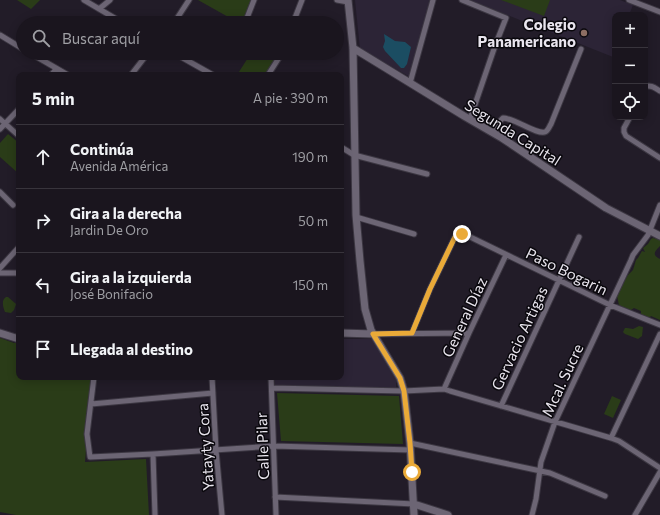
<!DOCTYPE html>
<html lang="es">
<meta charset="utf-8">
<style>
:root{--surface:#1a151e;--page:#231e27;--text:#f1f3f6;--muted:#9f9fa4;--line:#38343c}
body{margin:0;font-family:Commissioner,sans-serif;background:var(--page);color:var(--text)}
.controls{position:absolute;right:12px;top:12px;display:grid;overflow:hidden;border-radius:8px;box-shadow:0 2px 10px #0003}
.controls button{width:36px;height:36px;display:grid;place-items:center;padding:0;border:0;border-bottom:1px solid var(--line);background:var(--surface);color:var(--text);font:20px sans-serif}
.stop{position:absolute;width:12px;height:12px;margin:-9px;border:3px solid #eaaa38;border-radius:50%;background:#fff}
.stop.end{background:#eaaa38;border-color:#fff;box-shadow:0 1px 4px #0008}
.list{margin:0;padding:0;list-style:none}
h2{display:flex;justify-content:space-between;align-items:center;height:52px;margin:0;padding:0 16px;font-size:17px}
h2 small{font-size:13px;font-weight:400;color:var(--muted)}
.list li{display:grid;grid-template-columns:26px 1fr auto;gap:12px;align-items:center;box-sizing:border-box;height:64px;padding:0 16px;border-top:1px solid var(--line)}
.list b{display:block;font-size:15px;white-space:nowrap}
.list p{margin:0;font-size:13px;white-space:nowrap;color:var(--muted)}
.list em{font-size:13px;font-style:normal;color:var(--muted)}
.icon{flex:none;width:22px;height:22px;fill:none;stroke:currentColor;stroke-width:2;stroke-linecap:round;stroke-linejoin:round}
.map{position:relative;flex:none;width:660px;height:515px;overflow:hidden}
.search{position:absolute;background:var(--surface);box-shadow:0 2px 10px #0003;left:16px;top:16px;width:328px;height:44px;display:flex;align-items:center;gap:10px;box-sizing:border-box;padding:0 14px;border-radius:22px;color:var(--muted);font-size:15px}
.panel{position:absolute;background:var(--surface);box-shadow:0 2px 10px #0003;left:16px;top:72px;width:328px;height:308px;border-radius:8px}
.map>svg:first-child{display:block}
.built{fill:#2c2436}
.green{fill:#2a3c18}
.water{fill:#1b4d62}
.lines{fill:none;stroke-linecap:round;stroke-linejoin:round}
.street-casing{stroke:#3c3742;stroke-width:7}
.secondary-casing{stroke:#3c3742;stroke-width:9}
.street{stroke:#6c6574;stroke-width:5}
.secondary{stroke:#6c6574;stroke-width:7}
.route{stroke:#eaaa38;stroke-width:5}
.education-dot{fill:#8d6e63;stroke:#0a080d;stroke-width:1.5}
.labels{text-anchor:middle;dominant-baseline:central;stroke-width:3;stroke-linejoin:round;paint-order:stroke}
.poi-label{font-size:15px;font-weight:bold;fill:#e9e5ee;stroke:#0a080d;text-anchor:end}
.street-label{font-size:15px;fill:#e9e5ee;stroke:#0a080d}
</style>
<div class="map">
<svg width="660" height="515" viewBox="0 0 660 515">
<rect width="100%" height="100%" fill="#221c28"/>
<path class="built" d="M355,0H430L410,77L360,49Z
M470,0H620L633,5L629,15H615V52L613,57Z
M341,339H372L396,379V388L275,385V377H341Z"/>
<path class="green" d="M17,0H40L31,9Z
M198,0H252L243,23H239Z
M501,0H550L544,16Z
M251,53H269L277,58L266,75H237Z
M8,134L19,143V174L0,157V143Z
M653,238L660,240V246C654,252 652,255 660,259V320L651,316L649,318H644L641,315V311L634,308L631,310L623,307L619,305L617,296L619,288L622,285L628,275L633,270L636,260L638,258L642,251L645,252L643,248L648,244L651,239Z
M6,297H8L16,304L14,310L11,313L5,312C3,307 1,300 6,297Z
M639,326L643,327L642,336L638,339L625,334L623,332L625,328H627L633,329Z
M0,338L14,343H19V377H92L85,462L146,459L149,515H16L0,512Z
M277,393L399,396L403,444L281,441Z
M612,396L621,400L613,418L604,414Z"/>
<path class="water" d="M384,34L395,41L405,42L411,47L407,64L404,68H401L385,51L383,47L385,41Z"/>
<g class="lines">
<defs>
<path id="street" d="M84,0L123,23
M337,0L348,2
M462,0L506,18L495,46L470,119
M629,0L660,12
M99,9L110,0
M174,23L189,0
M245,23L254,0
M293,23L302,0
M0,35L23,49
M30,53L68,75
M174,53L213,75
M51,75L56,69
M131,75L148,53
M268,75L282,53
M410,83L433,0
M645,87C650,84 655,88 660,91
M630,117L624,128V132L626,136L660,158
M0,119L19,136
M0,129L19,109
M493,133L500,121L503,118C514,118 537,135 545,132C548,131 549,127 551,124L581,49
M341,147L354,155L427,174
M0,192L13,205
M356,217L414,234
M0,268L19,247
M0,273H19
M412,333L430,289L454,239L456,235L462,233L610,305L660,325
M373,334L469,333
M94,377L87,434L90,457L153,454L274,446L411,450
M212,377L216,450L222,515
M271,377L276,515
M272,388L404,391L444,389L450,391L611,438L619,441L660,468
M444,389L469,333L506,255
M91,404L213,393
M501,406L579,237
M611,438L660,334
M410,443L550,473L605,496
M153,454L155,515
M275,497L414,504
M532,515L536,499L541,462L555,422L631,260L633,255L648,235L660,205
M635,515L660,472"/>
<path id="secondary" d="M348,0L353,48L356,215L360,261L365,309L371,330L400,378L404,391L410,443L414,515
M353,48L464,116L502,138L606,208L660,236
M0,333L19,339
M341,333L373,334
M414,504L448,515"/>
</defs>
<use href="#street" class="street-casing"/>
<use href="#secondary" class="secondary-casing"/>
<use href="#street" class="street"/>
<use href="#secondary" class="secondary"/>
</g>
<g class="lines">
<path class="route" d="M412,472L410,443L404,391L400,378L373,334L412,333L430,289L454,239L456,235L462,234"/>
</g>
<circle class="education-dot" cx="584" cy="33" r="4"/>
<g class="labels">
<g class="poi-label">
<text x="576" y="24">Colegio<tspan x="576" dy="17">Panamericano</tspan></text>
</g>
<g class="street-label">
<text transform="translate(513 132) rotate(32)">Segunda Capital</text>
<text transform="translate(567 271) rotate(26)">Paso Bogarin</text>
<text transform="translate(464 317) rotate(-65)">General Díaz</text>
<text transform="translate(519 338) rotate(-65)">Gervacio Artigas</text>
<text transform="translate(562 380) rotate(-65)">Mcal. Sucre</text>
<text transform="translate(262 446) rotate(-92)">Calle Pilar</text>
<text transform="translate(205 447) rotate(-94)">Yatayty Cora</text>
</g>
</g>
</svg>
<div class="controls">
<button>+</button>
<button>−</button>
<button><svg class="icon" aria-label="locate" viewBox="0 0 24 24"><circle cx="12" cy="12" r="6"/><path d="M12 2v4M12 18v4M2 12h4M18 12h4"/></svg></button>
</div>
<div class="stop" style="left:412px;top:472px"></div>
<div class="stop end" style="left:462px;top:234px"></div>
<div class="search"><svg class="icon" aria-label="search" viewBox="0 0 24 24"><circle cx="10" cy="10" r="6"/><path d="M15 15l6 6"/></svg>Buscar aquí</div>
<section class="panel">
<h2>5 min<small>A pie · 390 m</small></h2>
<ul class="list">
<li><svg class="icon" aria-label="ahead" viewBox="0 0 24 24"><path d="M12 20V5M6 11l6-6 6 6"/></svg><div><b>Continúa</b><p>Avenida América</p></div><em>190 m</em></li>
<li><svg class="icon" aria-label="right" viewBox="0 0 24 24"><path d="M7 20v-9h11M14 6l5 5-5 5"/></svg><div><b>Gira a la derecha</b><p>Jardin De Oro</p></div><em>50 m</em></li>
<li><svg class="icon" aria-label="left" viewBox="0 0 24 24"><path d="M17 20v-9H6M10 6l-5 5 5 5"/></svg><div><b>Gira a la izquierda</b><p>José Bonifacio</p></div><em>150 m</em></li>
<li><svg class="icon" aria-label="arrive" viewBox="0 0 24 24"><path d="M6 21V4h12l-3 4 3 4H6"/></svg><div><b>Llegada al destino</b></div></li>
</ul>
</section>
</div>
